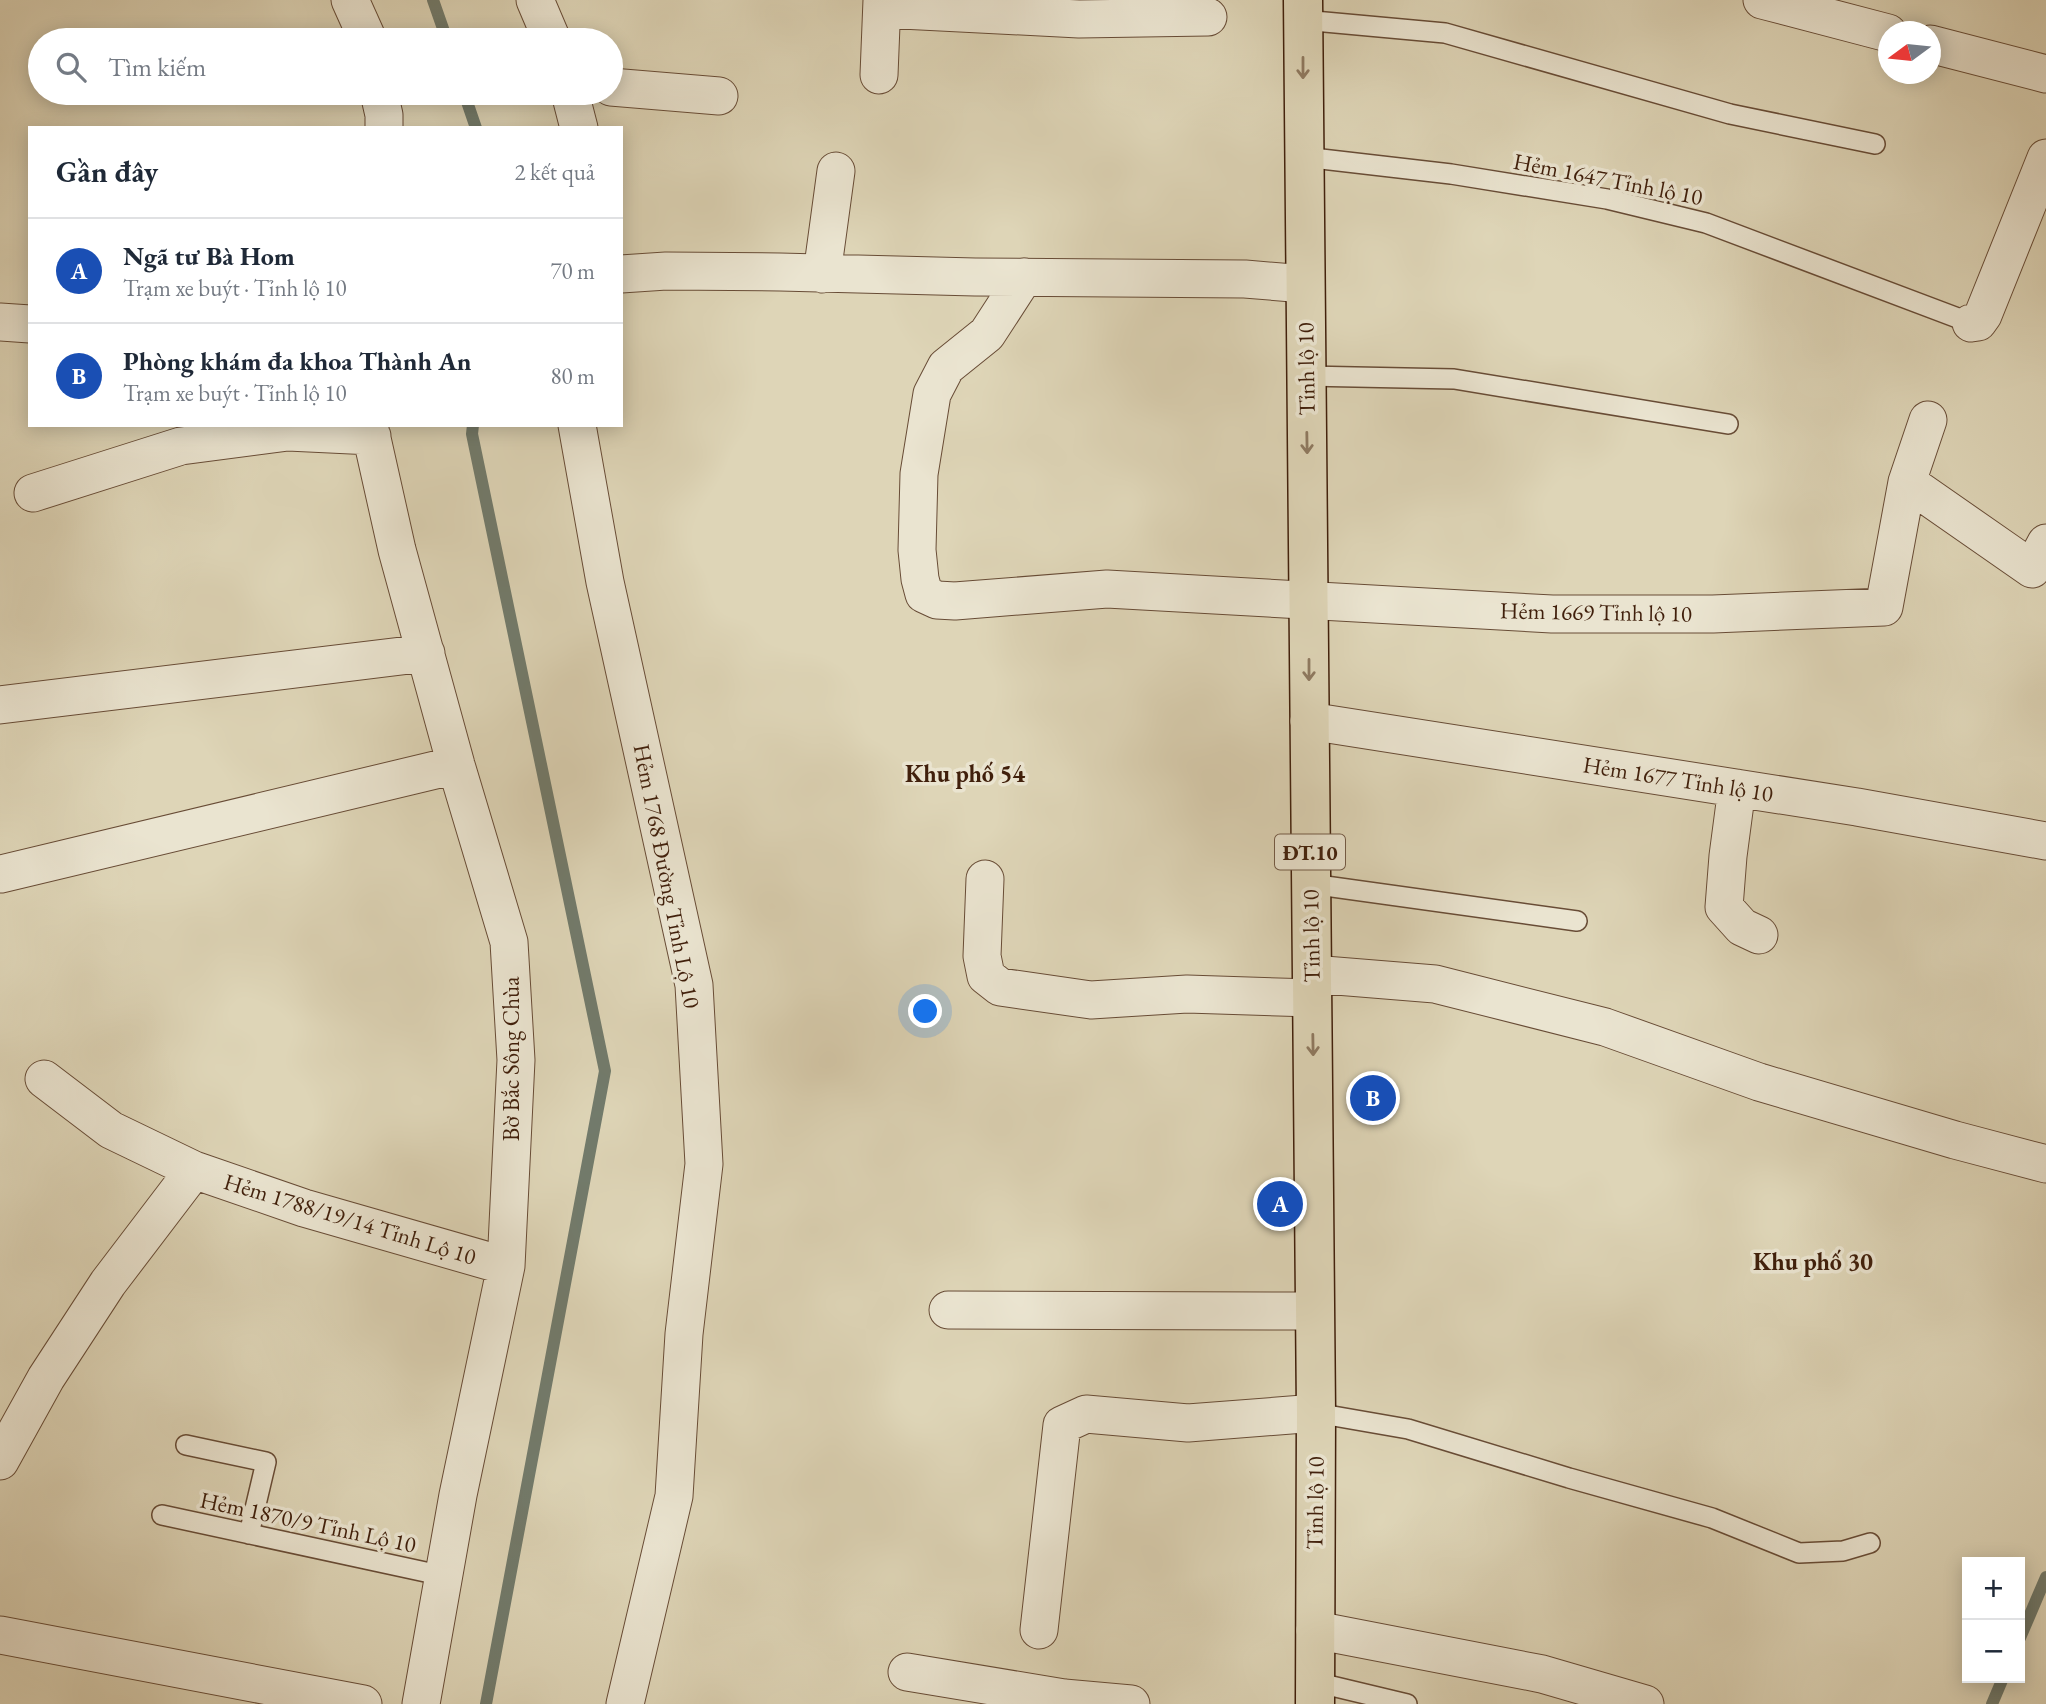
<!DOCTYPE html>
<html lang="vi">
<meta charset="utf-8">
<style>
:root{--surface:#fff;--page:#f6f6f7;--text:#1f2937;--muted:#747a83;--line:#e0e1e3;--accent:#111827}
body{margin:0;font-family:"EB Garamond",serif;background:var(--page);color:var(--text)}
.controls{position:absolute;right:21px;bottom:21px;display:grid;overflow:hidden;border-radius:0px;box-shadow:0 4px 18px #0003}
.controls button{width:63px;height:63px;display:grid;place-items:center;padding:0;border:0;border-bottom:2px solid var(--line);background:var(--surface);color:var(--text);font:35px sans-serif}
.compass{position:absolute;left:1878px;top:21px;width:63px;height:63px;border-radius:50%;background:var(--surface);box-shadow:0 4px 18px #0003;rotate:255deg}
.you{position:absolute;left:926px;top:1012px;width:24px;height:24px;margin:-18px;border:5px solid #fff;border-radius:50%;background:#1a73e8;box-shadow:0 0 0 10px #1a73e833}
.badge{display:grid;place-items:center;width:46px;height:46px;border-radius:50%;background:var(--accent);color:#fff;font-size:23px;font-weight:700}
.pin{position:absolute;translate:-50% -50%;border:4px solid #fff;box-shadow:0 2px 7px #0006}
.list{margin:0;padding:0;list-style:none}
h2{display:flex;justify-content:space-between;align-items:center;height:91px;margin:0;padding:0 28px;font-size:30px}
h2 small{font-size:23px;font-weight:400;color:var(--muted)}
.list li{display:grid;grid-template-columns:46px 1fr auto;gap:21px;align-items:center;box-sizing:border-box;height:105px;padding:0 28px;border-top:2px solid var(--line)}
.list b{display:block;font-size:26px;white-space:nowrap}
.list p{margin:0;font-size:23px;white-space:nowrap;color:var(--muted)}
.list em{font-size:23px;font-style:normal;color:var(--muted)}
.icon{flex:none;width:38px;height:38px;fill:none;stroke:currentColor;stroke-width:2;stroke-linecap:round;stroke-linejoin:round}
.map{position:relative;flex:none;width:2046px;height:1704px;overflow:hidden}
.search{position:absolute;background:var(--surface);box-shadow:0 4px 18px #0003;left:28px;top:28px;width:595px;height:77px;display:flex;align-items:center;gap:18px;box-sizing:border-box;padding:0 24px;border-radius:38px;color:var(--muted);font-size:26px}
.panel{position:absolute;background:var(--surface);box-shadow:0 4px 18px #0003;left:28px;top:126px;width:595px;height:301px;border-radius:0px}
.map>svg:first-child{display:block}
.lines{fill:none;stroke-linecap:round;stroke-linejoin:round}
.stream{stroke:#727b6c;stroke-width:12}
.lane-casing{stroke:#684c36;stroke-width:22}
.street-casing{stroke:#684c36;stroke-width:39}
.primary-casing{stroke:#401f0b;stroke-width:41}
.lane{stroke:#eae4d0;stroke-width:19}
.street{stroke:#eae4d0;stroke-width:37}
.primary{stroke:#ded5b7;stroke-width:38}
.oneway{stroke:#8f7a61}
.labels{text-anchor:middle;dominant-baseline:central;stroke-width:7;stroke-linejoin:round;paint-order:stroke}
.shield{fill:#eae4d0;stroke:#735a46;stroke-width:2}
.shield-label{font-size:21px;font-weight:bold;fill:#401f0b}
.street-label{font-size:23px;fill:#401f0b;stroke:#eae4d0}
.neighbourhood-label{font-size:24px;font-weight:bold;fill:#401f0b;stroke:#eae4d0}
</style>
<div class="map">
<svg width="2046" height="1704" viewBox="0 0 2046 1704">
<rect width="100%" height="100%" fill="#ded5b7"/>
<filter id="stains"><feTurbulence type="fractalNoise" baseFrequency=".00286" numOctaves="4"/><feColorMatrix values="0 0 0 0 .2 0 0 0 0 .09 0 0 0 0 .02 0 0 0 .5 -.17"/></filter>
<radialGradient id="worn" r=".72"><stop offset=".6" stop-color="#630" stop-opacity="0"/><stop offset="1" stop-color="#630" stop-opacity=".3"/></radialGradient>
<g class="lines">
<path class="stream" d="M433,0L447,40
M464,93L476,128
M473,425L472,434L605,1071L486,1704
M2020,1638L2046,1577
M1992,1704L2003,1678"/>
<defs>
<path id="lane" d="M1303,20L1445,33L1730,114L1875,144
M1304,157L1451,174L1607,199L1706,223L1971,323
M1306,376L1454,379L1728,424
M1311,884L1577,921
M1316,1413L1408,1429L1569,1478L1712,1518L1799,1553L1843,1551L1870,1543
M186,1445L266,1462L249,1534
M162,1515L444,1576
M1315,1682L1407,1704"/>
<path id="street" d="M350,0L368,40
M535,0L552,40
M1762,0L1888,33
M882,9L1079,19L1208,17
M1930,44L2046,74
M879,75L882,0
M611,87L719,96
M379,93L384,115V128
M570,93L579,128
M621,274L666,271L780,272L975,277L1245,279L1305,284
M822,274L836,171
M1024,277L987,334L946,367L932,394L919,474L917,550L920,579L924,594L937,600L955,601L1107,589L1552,614H1713L1884,607L1907,482L1928,420
M0,322L30,324
M1971,323L1978,322L1983,315L2046,158
M369,425L397,550L456,765L509,942L516,1060L506,1266L458,1495L421,1704
M577,425L605,582L694,985L704,1164L684,1334L674,1496L625,1704
M1907,482L2032,569L2046,543
M33,493L181,446L288,432L372,436
M0,705L426,653
M1309,721L1857,807L2046,841
M1737,788L1728,856L1724,907L1742,927L1759,935
M1,874L456,765
M985,879L982,956L986,976L1000,987L1091,1000L1187,994L1312,998
M1312,974L1435,984L1605,1027L1759,1082L1955,1140L2046,1164
M44,1079L111,1130L194,1170L304,1208L506,1266
M948,1310L1315,1311
M0,1461L46,1378L108,1283L194,1170
M1039,1630L1062,1425L1086,1414L1188,1423L1316,1413
M1315,1630L1542,1674L1645,1704
M0,1635L363,1704
M907,1672L1064,1698L1131,1704"/>
<path id="primary" d="M1303,0L1316,1413L1315,1704"/>
</defs>
<use href="#lane" class="lane-casing"/>
<use href="#street" class="street-casing"/>
<use href="#primary" class="primary-casing"/>
<use href="#lane" class="lane"/>
<use href="#street" class="street"/>
<use href="#primary" class="primary"/>
</g>
<defs><path id="oneway-shaft" d="M-6 0H5M1.5-3L5.5 0L1.5 3" fill="none" stroke-width="1.6" stroke-linecap="round" stroke-linejoin="round" transform="scale(1.75)"/></defs>
<g class="oneway">
<use href="#oneway-shaft" transform="translate(1303 68) rotate(90)"/>
<use href="#oneway-shaft" transform="translate(1307 443) rotate(89)"/>
<use href="#oneway-shaft" transform="translate(1309 670) rotate(90)"/>
<use href="#oneway-shaft" transform="translate(1313 1045) rotate(89)"/>
</g>
<g class="labels">
<rect class="shield" x="1275" y="834.5" width="70" height="35" rx="5"/>
<g class="shield-label">
<text x="1310" y="852">ĐT.10</text>
</g>
<g class="street-label">
<text transform="translate(1608 179) rotate(11)">Hẻm 1647 Tỉnh lộ 10</text>
<text transform="translate(1306 369) rotate(-91)">Tỉnh lộ 10</text>
<text transform="translate(1596 612) rotate(1)">Hẻm 1669 Tỉnh lộ 10</text>
<text transform="translate(1678 779) rotate(9)">Hẻm 1677 Tỉnh lộ 10</text>
<text transform="translate(667 876) rotate(79)">Hẻm 1768 Đường Tỉnh Lộ 10</text>
<text transform="translate(1311 936) rotate(-91)">Tỉnh lộ 10</text>
<text transform="translate(511 1059) rotate(-90)">Bờ Bắc Sông Chùa</text>
<text transform="translate(350 1219) rotate(17)">Hẻm 1788/19/14 Tỉnh Lộ 10</text>
<text transform="translate(1315 1503) rotate(-89)">Tỉnh lộ 10</text>
<text transform="translate(308 1522) rotate(12)">Hẻm 1870/9 Tỉnh Lộ 10</text>
</g>
<g class="neighbourhood-label">
<text x="965" y="773">Khu phố 54</text>
<text x="1813" y="1261">Khu phố 30</text>
</g>
</g>
<rect width="100%" height="100%" filter="url(#stains)"/>
<rect width="100%" height="100%" fill="url(#worn)"/>
</svg>
<div class="controls">
<button>+</button>
<button>−</button>
</div>
<svg class="compass" viewBox="-18 -18 36 36"><path d="M0-13l5 13h-10z" fill="#e53935"/><path d="M0 13l5-13h-10z" fill="#747a83"/></svg>
<div class="you"></div>
<div class="pin badge" style="left:1280px;top:1204px;background:#1a4fb4">A</div>
<div class="pin badge" style="left:1373px;top:1098px;background:#1a4fb4">B</div>
<div class="search"><svg class="icon" aria-label="search" viewBox="0 0 24 24"><circle cx="10" cy="10" r="6"/><path d="M15 15l6 6"/></svg>Tìm kiếm</div>
<section class="panel">
<h2>Gần đây<small>2 kết quả</small></h2>
<ul class="list">
<li><span class="badge" style="background:#1a4fb4">A</span><div><b>Ngã tư Bà Hom</b><p>Trạm xe buýt · Tỉnh lộ 10</p></div><em>70 m</em></li>
<li><span class="badge" style="background:#1a4fb4">B</span><div><b>Phòng khám đa khoa Thành An</b><p>Trạm xe buýt · Tỉnh lộ 10</p></div><em>80 m</em></li>
</ul>
</section>
</div>
